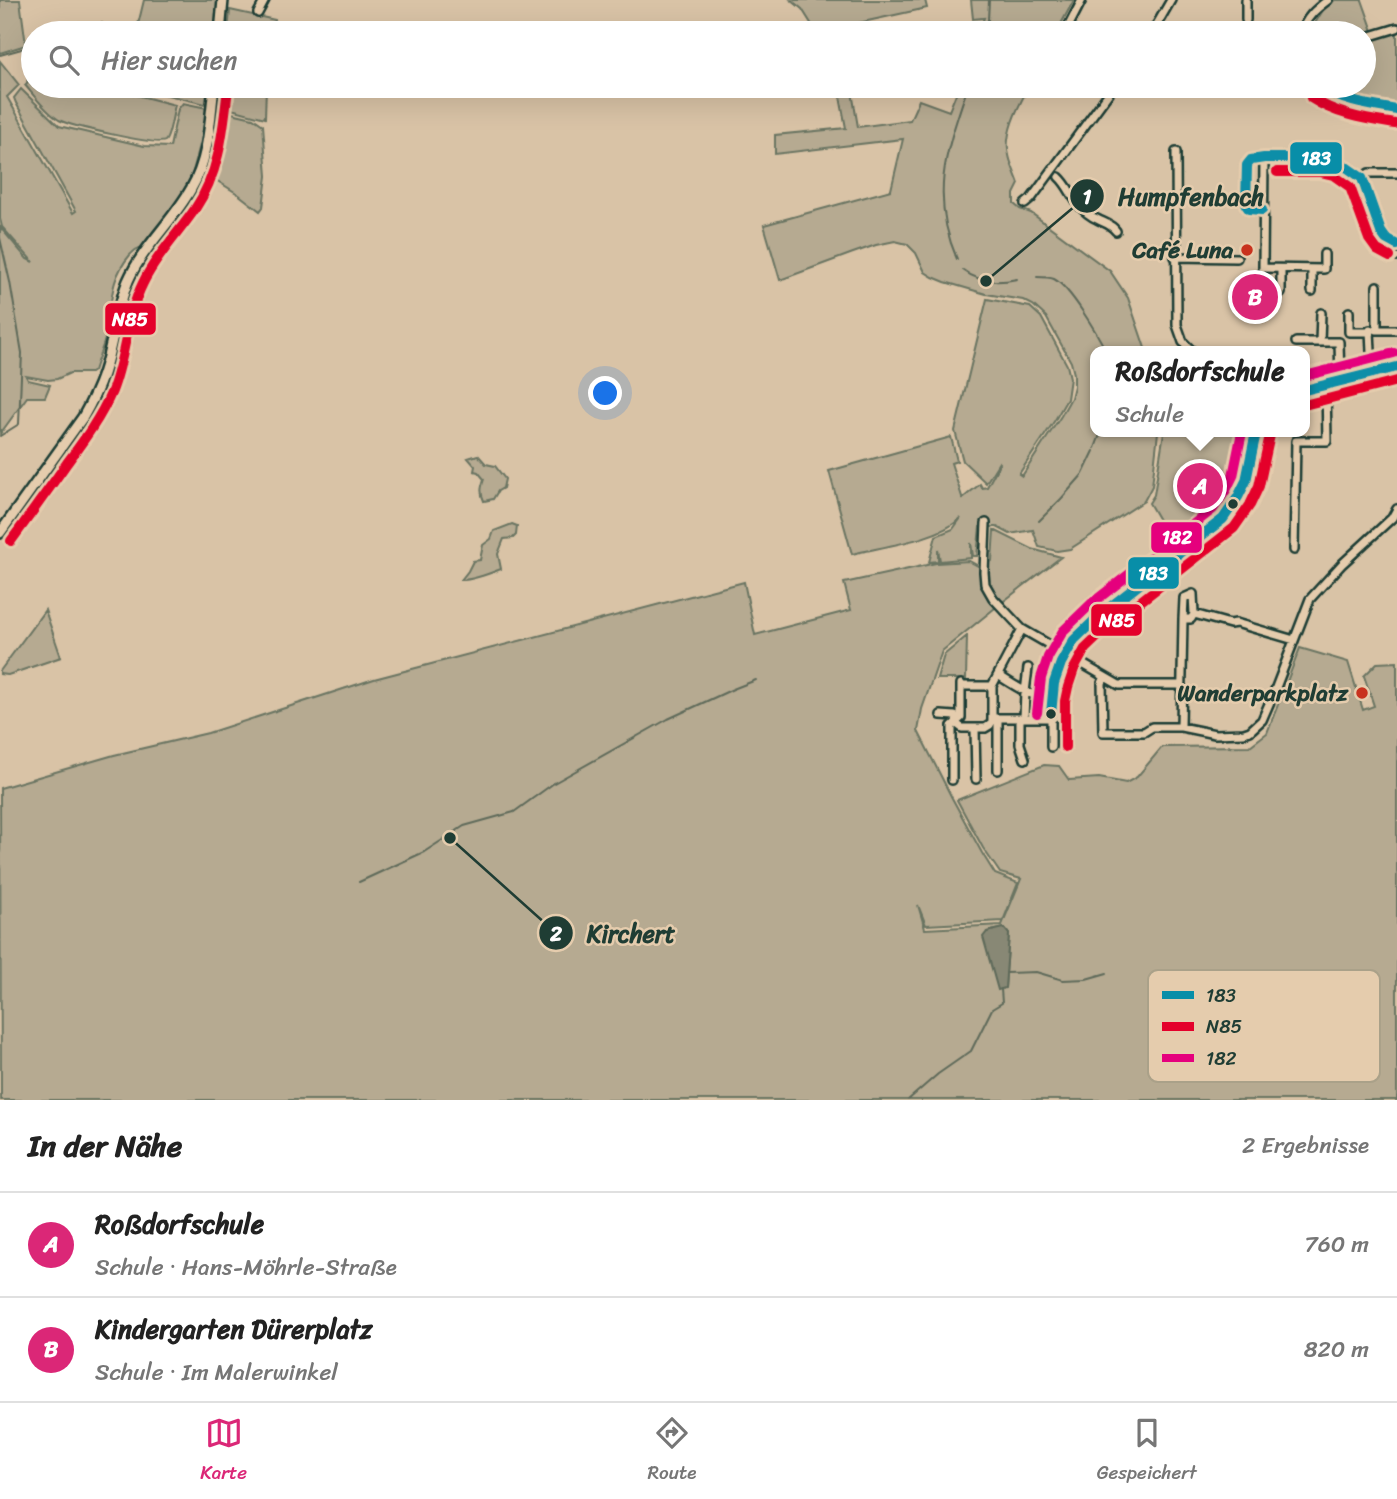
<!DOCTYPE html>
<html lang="de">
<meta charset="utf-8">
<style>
:root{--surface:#fff;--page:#f2f2f2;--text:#222;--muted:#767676;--line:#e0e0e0;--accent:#db2777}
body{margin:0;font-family:Sriracha,sans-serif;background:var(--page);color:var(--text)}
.you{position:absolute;left:606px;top:394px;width:24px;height:24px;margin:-18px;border:5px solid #fff;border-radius:50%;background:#1a73e8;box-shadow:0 0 0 10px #1a73e833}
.badge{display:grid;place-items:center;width:46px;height:46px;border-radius:50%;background:var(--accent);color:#fff;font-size:23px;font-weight:700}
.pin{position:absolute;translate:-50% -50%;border:4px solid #fff;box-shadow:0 2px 7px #0006}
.popup{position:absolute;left:1090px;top:346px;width:220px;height:91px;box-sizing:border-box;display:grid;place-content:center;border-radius:14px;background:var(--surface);filter:drop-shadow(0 2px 5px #0005);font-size:23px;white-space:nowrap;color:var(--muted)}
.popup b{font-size:26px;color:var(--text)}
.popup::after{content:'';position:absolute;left:50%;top:100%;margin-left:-14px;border:14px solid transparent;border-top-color:var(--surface)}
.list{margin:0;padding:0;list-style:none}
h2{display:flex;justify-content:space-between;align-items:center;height:91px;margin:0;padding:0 28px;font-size:30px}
h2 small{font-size:23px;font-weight:400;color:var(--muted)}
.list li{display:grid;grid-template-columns:46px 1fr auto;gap:21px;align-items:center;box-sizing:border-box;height:105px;padding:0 28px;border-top:2px solid var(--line)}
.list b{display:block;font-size:26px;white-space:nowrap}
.list p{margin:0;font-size:23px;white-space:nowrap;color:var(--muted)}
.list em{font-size:23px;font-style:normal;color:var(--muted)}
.icon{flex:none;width:38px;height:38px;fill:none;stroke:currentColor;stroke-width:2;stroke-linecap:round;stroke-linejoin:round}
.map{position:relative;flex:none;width:1397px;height:1100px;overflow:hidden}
.search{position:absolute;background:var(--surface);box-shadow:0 7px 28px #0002;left:21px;right:21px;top:21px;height:77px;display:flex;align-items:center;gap:18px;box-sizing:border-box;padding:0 24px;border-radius:38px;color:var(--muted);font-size:26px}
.sheet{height:301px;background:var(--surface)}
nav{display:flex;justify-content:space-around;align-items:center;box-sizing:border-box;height:98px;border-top:2px solid var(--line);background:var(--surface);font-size:19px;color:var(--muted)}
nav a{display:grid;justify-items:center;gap:4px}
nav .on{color:var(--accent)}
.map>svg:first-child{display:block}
.green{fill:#b6aa91;stroke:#6a7462;stroke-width:2;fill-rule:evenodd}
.water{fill:#888874;stroke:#5e6a5a;stroke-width:2}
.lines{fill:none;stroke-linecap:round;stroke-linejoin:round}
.stream{stroke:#5e6a5a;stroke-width:2}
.minor-casing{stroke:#1f3d34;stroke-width:12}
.major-casing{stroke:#1f3d34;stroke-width:14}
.minor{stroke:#e5ccad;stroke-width:7}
.major{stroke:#e5ccad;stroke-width:9}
.bus-1-casing{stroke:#e5ccad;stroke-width:16}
.bus-2-casing{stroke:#e5ccad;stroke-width:16}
.bus-3-casing{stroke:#e5ccad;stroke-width:16}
.bus-1{stroke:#088ea8;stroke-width:10}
.bus-2{stroke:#e4002b;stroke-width:10}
.bus-3{stroke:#e5007d;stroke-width:10}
.poi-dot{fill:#c8321e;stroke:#e5ccad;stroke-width:2.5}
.bus-dot{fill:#1f3d34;stroke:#e5ccad;stroke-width:2.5}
.labels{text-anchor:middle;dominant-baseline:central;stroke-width:5;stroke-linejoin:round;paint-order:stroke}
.poi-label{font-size:23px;font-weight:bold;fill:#1f3d34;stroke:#e5ccad;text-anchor:end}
.key{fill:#e5ccad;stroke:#aaa189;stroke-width:2}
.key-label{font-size:19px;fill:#1f3d34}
.leader{fill:none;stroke:#1f3d34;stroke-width:2.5}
.callout-dot{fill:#1f3d34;stroke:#e5ccad;stroke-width:2.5}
.mark-label{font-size:21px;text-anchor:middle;font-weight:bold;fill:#fff}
.callout-label{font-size:24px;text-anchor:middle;font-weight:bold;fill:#1f3d34;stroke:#e5ccad;stroke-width:5;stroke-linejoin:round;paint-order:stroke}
.line-badge{stroke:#e5ccad;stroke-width:2.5}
.badge-label{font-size:19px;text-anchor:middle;font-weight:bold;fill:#fff}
</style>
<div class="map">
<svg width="1397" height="1100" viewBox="0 0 1397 1100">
<rect width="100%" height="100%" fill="#d9c3a6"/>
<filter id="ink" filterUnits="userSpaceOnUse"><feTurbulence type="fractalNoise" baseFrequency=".0143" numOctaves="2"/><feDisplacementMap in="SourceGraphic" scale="14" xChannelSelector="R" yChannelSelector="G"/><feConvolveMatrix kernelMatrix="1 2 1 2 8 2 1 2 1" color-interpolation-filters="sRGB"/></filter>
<g filter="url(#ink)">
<path class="green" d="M0,0H20L26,45L0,53Z
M144,0H218L215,33H136Z
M791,0H925L927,8L822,31L823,33H817L802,9Z
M971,0H1074L1056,33H978L984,18L973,19Z
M1335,0H1362L1373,31L1364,35V33H1309L1325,7Z
M230,10L275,20L272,33H228Z
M1397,32V104C1372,98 1353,97 1329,86H1364V42Z
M0,61L19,85L7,97L73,213L76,211L16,103L14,98L21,89L59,126L144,146L170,147L178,109L183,103L207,108L201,141L192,175L179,200L144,247C137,248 135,250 130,255C107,282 113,307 105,339C102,350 97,360 94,371L91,373H70L57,379L48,380L26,376L28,380L50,385L45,397H27L0,434V227L27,259L33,262L2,227L0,219Z
M30,68L33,69V86H102L175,105C173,112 170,137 165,141C158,146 70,126 59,120C46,112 35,97 25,85L27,83Z
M130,86H210L208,103L205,104Z
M223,86H266L265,118L220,106Z
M838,86H851L858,127L910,120L919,100L949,111L959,86H1029C1021,102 1010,121 1008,140C1006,155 1014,170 1019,184L1014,194V204L1020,209L1031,213L1110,271L1128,298L1146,351H1095V432H1158L1152,486L1144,501L1070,549L1057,551L1039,547L1033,530L1010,534L997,527H980L977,556H973L971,543V558L940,561L938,549V561L929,562L936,536L953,529L961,518C938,540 884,546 852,554L829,471L951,437L957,461L951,463L963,500V498L980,484L982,488L987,487L1000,463L999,462L986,483L963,461L955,431L987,299L1030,307L1041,317L1067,365L1070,378L1067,399L1055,420L1019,474L1022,476L1061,416L1071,398L1074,386V374L1071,362L1046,317L1033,305L1023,300L986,294L945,282L933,277L925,272L916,253L907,244L895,241L876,245L853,253L780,280L764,225L891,190L903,139L775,154V135L846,128Z
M219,110L253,118L263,125L267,176L263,207L260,211L238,194L208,175L215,149Z
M1164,432H1247L1244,434C1242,442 1239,451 1238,460C1237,464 1239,467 1239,471C1240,494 1200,529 1181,541L1159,520L1149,503L1154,495Z
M478,455L486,464L495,466L505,479L503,488L498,491L493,499L484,501C480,492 481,488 484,479L478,472L474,471L475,466L468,458Z
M512,524L517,526L516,535L513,538L504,539L498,554L501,569C491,573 472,580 461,580L468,571L473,561L480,560L483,545L491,539L494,531Z
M994,530L1032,549L1061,557L1000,604L987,583L986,562L992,561Z
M969,561L980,567L983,584L995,608L942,651L922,709L918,731L952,798L982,853L995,874L1018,883L1003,921L926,925L918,905L925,929L1002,925L1021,879L1000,873L983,848L957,800L1044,765L1059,766L1069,780L1099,778L1126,783L1137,777L1162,747L1250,746L1267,733L1300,648L1348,662L1363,710L1374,706L1364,676L1377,663L1397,662V1100H1L0,788L114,755L208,733L374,679L744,582L755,635L851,610L844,583L936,563ZM1004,928L1009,934L1005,988L987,932Z
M45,610L61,657L8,675L0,674V671Z
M967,636L966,679H937L944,655Z"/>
<path class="water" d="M1004,928L1009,934L1005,988L998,990L983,937L987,932Z"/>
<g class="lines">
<path class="stream" d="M86,28L102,23
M70,33L75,32
M985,33L988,20L989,0
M0,55L25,48
M0,238L10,282L22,353L19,424L0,436
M957,259C929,194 947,149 968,86
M963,270C979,283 998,283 1017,279
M1037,277C1043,277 1049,277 1054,279C1070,287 1098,335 1106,351
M1095,448L1101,432
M1039,521L1061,499L1083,474L1094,451
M359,882L424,852L464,826L514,812L554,783L668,719L733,689L756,680
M1006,973L1036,972L1063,980L1086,979L1107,973
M908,1100L938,1074L971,1051L992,1009L1002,1003L1001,989"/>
<defs>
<path id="minor" d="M258,13L265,0
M1246,20V0
M1065,33L1082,0
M1152,33L1171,0
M1302,33C1305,18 1316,9 1328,0
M1364,38L1397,28
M1319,86C1341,103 1371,105 1397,110
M1176,152L1177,325L1183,342L1192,351
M1264,158L1263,268L1324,269V254
M1059,177C1068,185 1071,196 1079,205C1084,211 1090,216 1097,219C1104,223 1111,224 1116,231
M1362,178L1369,173H1397
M1025,204L1031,199L1114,86
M1262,210L1249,209L1246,205L1247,165L1251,160L1264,158H1322L1339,162L1362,178L1381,232L1386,239L1397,245
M1388,254L1397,257
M1175,257L1237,258
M1377,286V330H1397
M1312,291V269
M1281,293V269
M1349,312V332H1370
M1321,313L1320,342H1339L1340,381
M1370,330L1372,373
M1296,342H1320
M1305,390L1397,367
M986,523L984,572L985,584L993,598L1022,629L1119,685H1182
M1294,550L1296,441H1327L1326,385
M1193,594L1194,614L1191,619H1183L1184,598Z
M1194,614L1230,624L1236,623L1294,640
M998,675C1015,686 1031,697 1051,699
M1105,677L1102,683L1103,732H1144L1152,727H1181L1215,734L1244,733L1250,731L1262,720L1275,690L1310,599L1342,564L1392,518L1397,509
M961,686H992
M941,715L955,716L958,725L962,728H985L990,725L992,721V686L1022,629
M992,718H1051
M1020,718V744L1025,759
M1024,718L1025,692L1028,668
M1181,727L1183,619
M975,728L976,779
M1051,747V700L1054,683L1061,663L1074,640L1100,615L1223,519L1238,497L1246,481L1256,432
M998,770V718
M952,780V726L961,718V684"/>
<path id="major" d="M220,33L223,0
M0,533L83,417C91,403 98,389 103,374C113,344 116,311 128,281C143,247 173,221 191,189C209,159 210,120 214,86"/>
</defs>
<use href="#minor" class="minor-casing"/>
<use href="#major" class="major-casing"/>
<use href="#minor" class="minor"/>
<use href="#major" class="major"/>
<defs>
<path id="bus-1" d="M1319,86C1343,102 1369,105 1397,110
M1262,210L1249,209L1246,205L1247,165L1251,160L1264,158H1322L1339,162L1362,178L1381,232L1386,239L1397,245
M1305,390L1397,367
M1051,714L1054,683L1061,663L1074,640L1100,615L1223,519L1238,497L1246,481L1256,432"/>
<path id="bus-2" d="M1311,98C1337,115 1365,119 1395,124
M1277,172H1320L1333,175L1350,187L1369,239L1377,250L1390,257
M1308,404L1397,381
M11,541C30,515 49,489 67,463C84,440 101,417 112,391C126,356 126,317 143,283C156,256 178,234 195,209C220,172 223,131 228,88
M1065,747V701L1068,687L1074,669L1085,649L1109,626L1234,528L1250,505L1259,486L1270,435"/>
<path id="bus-3" d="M1305,376L1394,353
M1037,713L1041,678L1048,657L1063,631L1091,604L1213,509L1226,490L1233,476L1242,432"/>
</defs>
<use href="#bus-1" class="bus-1-casing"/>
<use href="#bus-2" class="bus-2-casing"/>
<use href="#bus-3" class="bus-3-casing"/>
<use href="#bus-1" class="bus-1"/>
<use href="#bus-2" class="bus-2"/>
<use href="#bus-3" class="bus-3"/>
</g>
</g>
<g class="poi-dot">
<circle cx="1247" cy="250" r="7"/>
<circle cx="1362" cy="693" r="7"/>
</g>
<g class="bus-dot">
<circle cx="1233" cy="504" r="6"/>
<circle cx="1051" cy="714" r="6"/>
</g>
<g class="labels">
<g class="poi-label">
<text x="1233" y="250">Café Luna</text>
<text x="1348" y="693">Wanderparkplatz</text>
</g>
</g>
<rect x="1148" y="970" width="232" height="112" rx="10" class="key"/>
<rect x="1162" y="991" width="32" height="8" fill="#088ea8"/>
<rect x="1162" y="1022" width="32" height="9" fill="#e4002b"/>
<rect x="1162" y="1054" width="32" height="8" fill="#e5007d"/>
<g class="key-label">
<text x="1206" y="1002">183</text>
<text x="1206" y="1033">N85</text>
<text x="1206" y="1065">182</text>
</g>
<path class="leader" d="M986 281L1087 196M450 838L556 933"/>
<g class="callout-dot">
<circle cx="986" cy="281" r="7"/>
<circle cx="450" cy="838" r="7"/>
<circle cx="1087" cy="196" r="18"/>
<circle cx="556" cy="933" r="18"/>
</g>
<g class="mark-label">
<text x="1087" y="204">1</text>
<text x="556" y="941">2</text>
</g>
<g class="callout-label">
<text x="1191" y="205">Humpfenbach</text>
<text x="631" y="942">Kirchert</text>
</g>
<g class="line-badge">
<rect x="1289" y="141" width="54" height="34" rx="7" fill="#088ea8"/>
<rect x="104" y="302" width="53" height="34" rx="7" fill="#e4002b"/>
<rect x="1150" y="521" width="53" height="33" rx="7" fill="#e5007d"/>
<rect x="1127" y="556" width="53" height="34" rx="7" fill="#088ea8"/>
<rect x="1090" y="603" width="53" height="34" rx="7" fill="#e4002b"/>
</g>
<g class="badge-label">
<text x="1316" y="165">183</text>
<text x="130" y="326">N85</text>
<text x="1177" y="544">182</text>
<text x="1153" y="580">183</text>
<text x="1117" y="627">N85</text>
</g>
</svg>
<div class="you"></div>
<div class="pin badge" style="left:1200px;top:486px">A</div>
<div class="popup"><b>Roßdorfschule</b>Schule</div>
<div class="pin badge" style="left:1255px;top:297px">B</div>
<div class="search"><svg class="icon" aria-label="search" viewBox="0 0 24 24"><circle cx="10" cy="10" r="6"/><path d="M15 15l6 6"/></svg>Hier suchen</div>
</div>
<section class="sheet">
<h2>In der Nähe<small>2 Ergebnisse</small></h2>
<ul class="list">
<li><span class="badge">A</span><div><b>Roßdorfschule</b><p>Schule · Hans-Möhrle-Straße</p></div><em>760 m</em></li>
<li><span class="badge">B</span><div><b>Kindergarten Dürerplatz</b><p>Schule · Im Malerwinkel</p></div><em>820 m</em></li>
</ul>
</section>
<nav>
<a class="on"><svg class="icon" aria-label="map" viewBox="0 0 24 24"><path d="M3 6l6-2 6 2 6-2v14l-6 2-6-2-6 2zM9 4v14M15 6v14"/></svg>Karte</a>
<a><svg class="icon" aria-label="directions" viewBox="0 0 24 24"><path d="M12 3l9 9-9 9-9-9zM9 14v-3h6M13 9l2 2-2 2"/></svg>Route</a>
<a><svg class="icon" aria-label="saved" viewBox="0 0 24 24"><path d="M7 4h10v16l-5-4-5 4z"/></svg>Gespeichert</a>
</nav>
